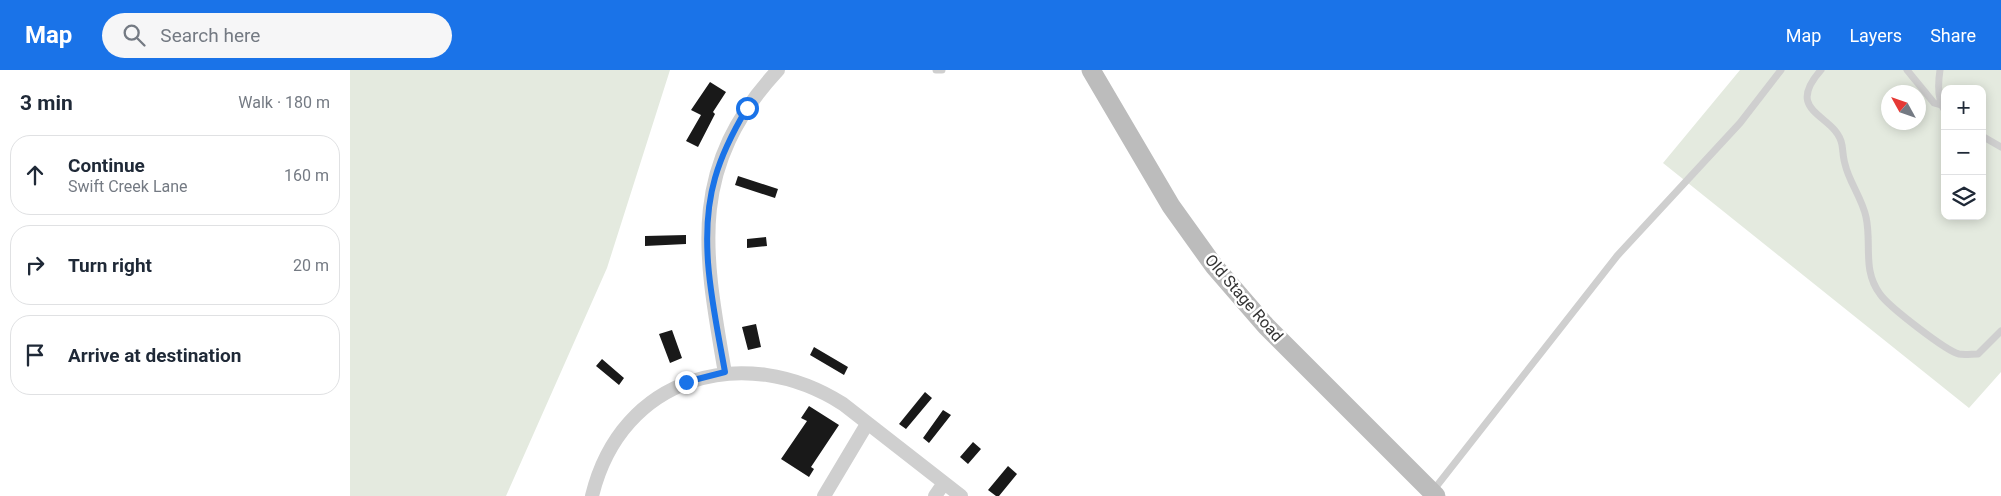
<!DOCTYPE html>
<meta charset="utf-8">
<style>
:root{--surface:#fff;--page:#f6f6f7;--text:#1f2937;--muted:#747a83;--line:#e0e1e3;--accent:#1a73e8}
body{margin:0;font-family:Roboto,sans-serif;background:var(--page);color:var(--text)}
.controls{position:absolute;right:15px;top:15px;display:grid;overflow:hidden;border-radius:10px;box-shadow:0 2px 12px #0003}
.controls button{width:45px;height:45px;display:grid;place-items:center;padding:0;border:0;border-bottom:1px solid var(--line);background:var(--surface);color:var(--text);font:25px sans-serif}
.compass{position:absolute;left:1531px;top:15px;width:45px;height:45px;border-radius:50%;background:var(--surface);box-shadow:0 2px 12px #0003;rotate:310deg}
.stop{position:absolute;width:15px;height:15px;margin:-11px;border:4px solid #1a73e8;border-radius:50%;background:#fff}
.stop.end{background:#1a73e8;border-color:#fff;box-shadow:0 1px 5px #0008}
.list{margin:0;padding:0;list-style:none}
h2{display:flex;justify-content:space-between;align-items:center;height:65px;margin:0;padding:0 20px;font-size:21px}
h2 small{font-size:16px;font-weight:400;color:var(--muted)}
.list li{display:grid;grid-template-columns:32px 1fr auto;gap:15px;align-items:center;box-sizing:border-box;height:80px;margin:0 10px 10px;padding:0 10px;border:1px solid var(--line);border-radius:20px}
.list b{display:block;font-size:19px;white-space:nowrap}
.list p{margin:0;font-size:16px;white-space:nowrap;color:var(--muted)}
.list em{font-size:16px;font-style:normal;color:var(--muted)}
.icon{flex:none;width:28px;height:28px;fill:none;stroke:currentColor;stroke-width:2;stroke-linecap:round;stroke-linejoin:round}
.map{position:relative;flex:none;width:1651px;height:426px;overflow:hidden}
header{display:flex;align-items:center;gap:30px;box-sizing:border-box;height:70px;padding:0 25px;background:var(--accent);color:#fff}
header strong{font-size:24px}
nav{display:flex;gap:28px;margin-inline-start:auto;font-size:18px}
.search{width:350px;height:45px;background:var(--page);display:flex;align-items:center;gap:12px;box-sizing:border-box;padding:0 18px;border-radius:28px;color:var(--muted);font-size:19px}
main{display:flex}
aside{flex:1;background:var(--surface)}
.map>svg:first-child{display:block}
.green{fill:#e4eadf;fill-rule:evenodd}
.building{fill:#191919}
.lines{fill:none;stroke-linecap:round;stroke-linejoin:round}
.lane{stroke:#cfcfcf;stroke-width:7}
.street{stroke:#cfcfcf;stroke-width:14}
.secondary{stroke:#bcbcbc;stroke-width:19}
.route{stroke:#1a73e8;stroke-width:6}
.labels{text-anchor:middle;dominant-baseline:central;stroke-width:5;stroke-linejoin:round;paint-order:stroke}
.street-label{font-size:16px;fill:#323232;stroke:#fff}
</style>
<header>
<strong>Map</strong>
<div class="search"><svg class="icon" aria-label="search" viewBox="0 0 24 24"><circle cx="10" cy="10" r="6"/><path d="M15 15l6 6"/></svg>Search here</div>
<nav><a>Map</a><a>Layers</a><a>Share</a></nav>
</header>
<main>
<aside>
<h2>3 min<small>Walk · 180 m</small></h2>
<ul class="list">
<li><svg class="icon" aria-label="ahead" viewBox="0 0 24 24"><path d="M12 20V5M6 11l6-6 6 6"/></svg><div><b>Continue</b><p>Swift Creek Lane</p></div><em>160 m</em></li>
<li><svg class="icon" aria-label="right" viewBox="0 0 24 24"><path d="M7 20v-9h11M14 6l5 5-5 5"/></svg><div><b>Turn right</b></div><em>20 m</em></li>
<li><svg class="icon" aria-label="arrive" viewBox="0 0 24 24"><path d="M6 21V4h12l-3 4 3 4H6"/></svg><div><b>Arrive at destination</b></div></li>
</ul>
</aside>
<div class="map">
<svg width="1651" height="426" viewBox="0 0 1651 426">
<rect width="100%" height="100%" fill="#fff"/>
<path class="green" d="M0,0H320L257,198L156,426H0Z
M1390,0H1651V302L1619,338L1313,93ZM1595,19H1632V146H1595ZM1538,22H1568V52H1538Z"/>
<path class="building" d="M360,12L376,22L363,42L365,44L348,77L336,71L351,45L341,40Z
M388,106L428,119L425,128L385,115Z
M336,165V174L295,176V166Z
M416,167L417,176L397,178V169Z
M406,254L411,277L398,280L392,257Z
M322,260L332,288L320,293L309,264Z
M464,277L498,297L494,305L460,285Z
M252,289L274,308L269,315L246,296Z
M575,322L582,328L556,359L549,354Z
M459,336L489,355L461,397L464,399L459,407L431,389L457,351L451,348Z
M593,340L601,345L579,373L573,368Z
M623,372L631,379L618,394L610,387Z
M658,396L667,404L649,426H646L638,420Z"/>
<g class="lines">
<path class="lane" d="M586,0H592
M1471,0C1432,44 1487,44 1492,75C1493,81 1493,87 1495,94C1499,112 1512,128 1516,147C1522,174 1512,200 1530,224C1538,236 1596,281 1609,284C1614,285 1622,284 1628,284L1651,261
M1557,0L1584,33L1591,35
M1590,0C1588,13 1587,30 1595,41
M1632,66L1651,77
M1082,422L1267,186L1390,53L1431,0"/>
<path class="street" d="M375,303C354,182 337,98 428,0
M242,426C271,306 394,271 493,334L611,426
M474,426L517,354
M585,426L594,413"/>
<path class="secondary" d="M741,0L821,136L864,196L916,256L1086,426"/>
</g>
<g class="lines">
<path class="route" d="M336,312L375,302C364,240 347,170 365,108C372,83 384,60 397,38"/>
</g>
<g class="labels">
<g class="street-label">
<text transform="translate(894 228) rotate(49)">Old Stage Road</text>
</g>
</g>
</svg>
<div class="controls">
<button>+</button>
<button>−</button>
<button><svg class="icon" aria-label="layers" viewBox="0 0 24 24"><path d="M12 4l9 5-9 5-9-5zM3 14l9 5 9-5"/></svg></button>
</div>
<svg class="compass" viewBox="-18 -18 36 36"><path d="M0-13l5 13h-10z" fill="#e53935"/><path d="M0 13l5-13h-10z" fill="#747a83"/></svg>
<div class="stop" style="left:397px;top:38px"></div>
<div class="stop end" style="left:336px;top:312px"></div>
</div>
</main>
